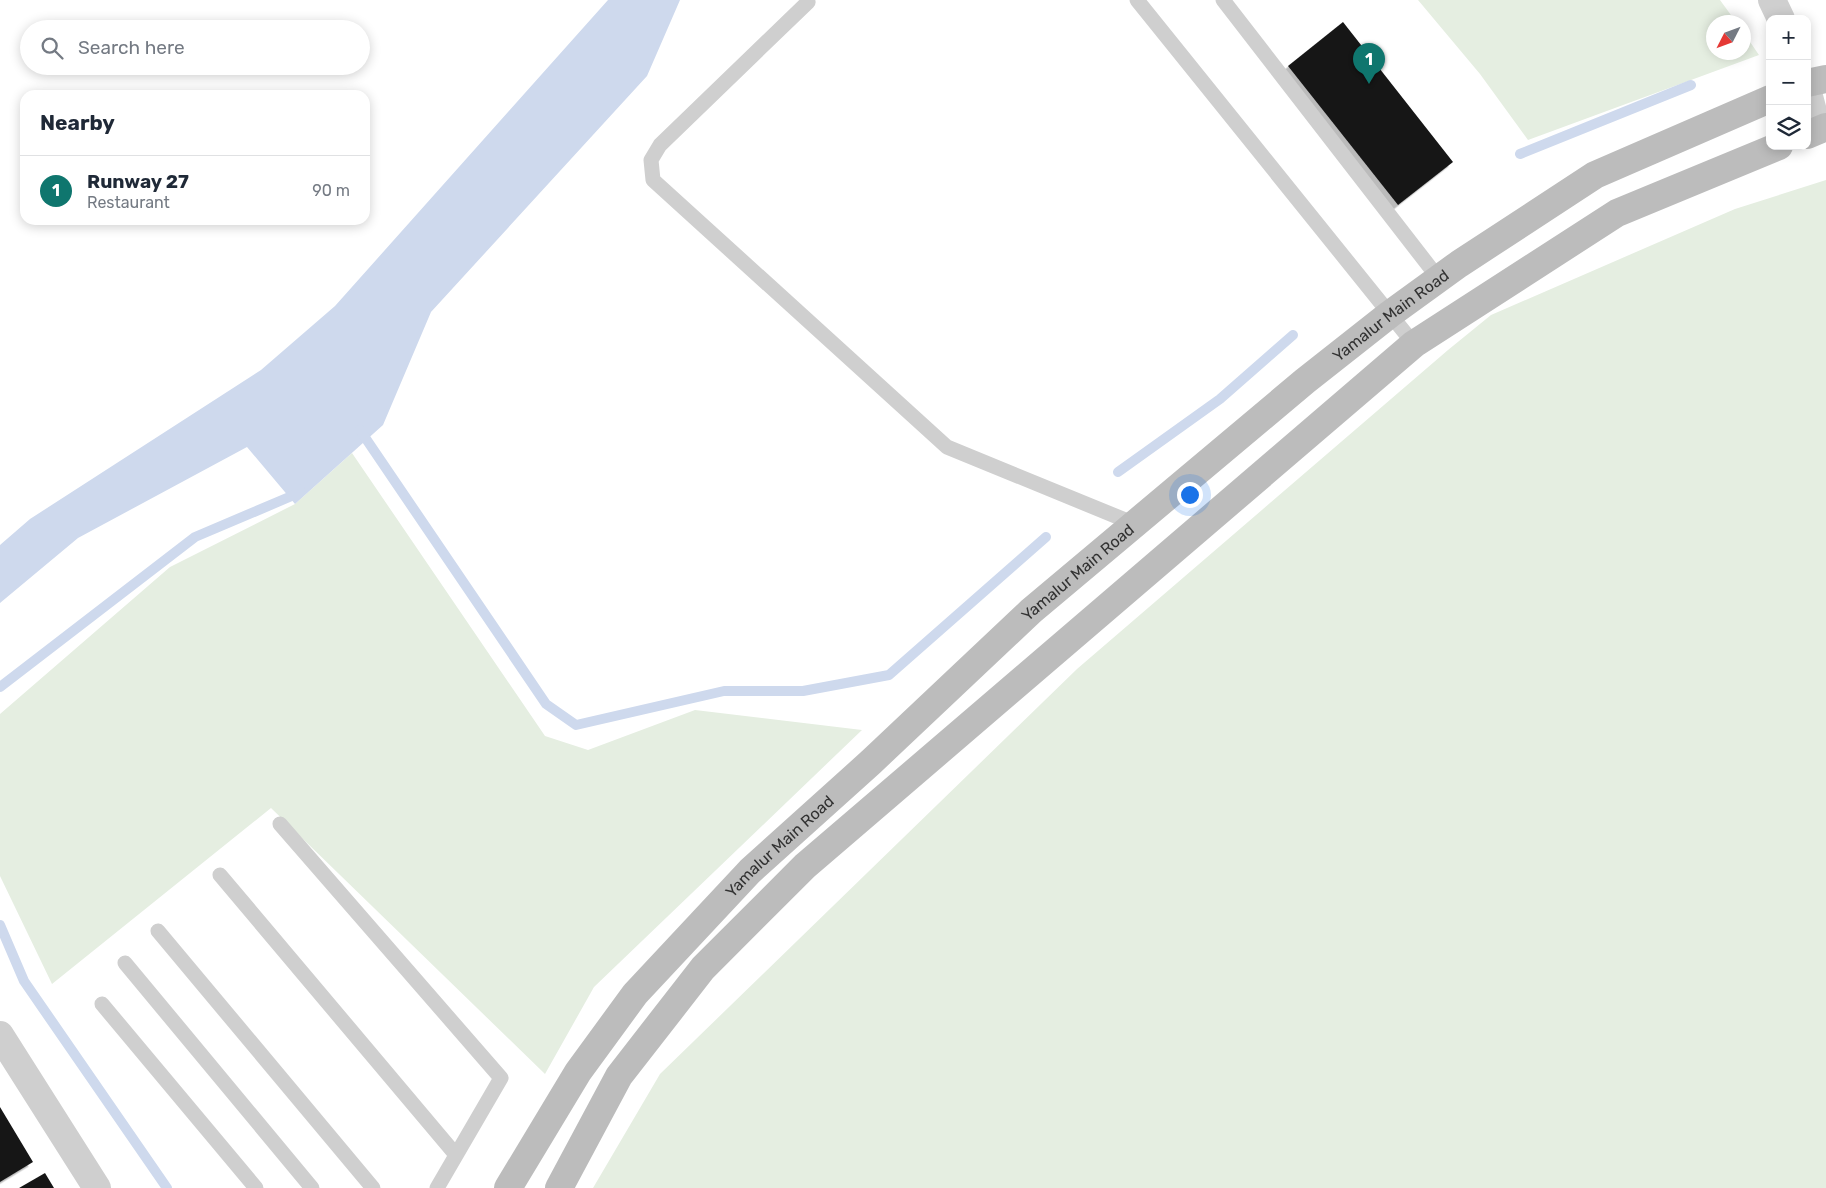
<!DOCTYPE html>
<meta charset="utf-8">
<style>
:root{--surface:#fff;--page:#f2f2f3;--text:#1f2937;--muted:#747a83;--line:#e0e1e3;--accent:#0f766e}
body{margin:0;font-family:Rubik,sans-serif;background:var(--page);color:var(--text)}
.controls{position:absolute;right:15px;top:15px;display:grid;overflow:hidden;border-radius:10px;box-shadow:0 2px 12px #0003}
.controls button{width:45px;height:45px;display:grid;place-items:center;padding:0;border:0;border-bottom:1px solid var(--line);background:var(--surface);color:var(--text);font:25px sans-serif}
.compass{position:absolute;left:1706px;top:15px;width:45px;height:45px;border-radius:50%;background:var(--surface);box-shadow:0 2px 12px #0003;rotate:228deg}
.you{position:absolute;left:1189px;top:494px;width:18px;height:18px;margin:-12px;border:4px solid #fff;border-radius:50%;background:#1a73e8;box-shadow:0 0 0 8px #1a73e833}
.badge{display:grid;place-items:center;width:32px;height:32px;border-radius:50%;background:var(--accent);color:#fff;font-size:16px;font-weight:700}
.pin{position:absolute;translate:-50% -41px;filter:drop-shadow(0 1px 2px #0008)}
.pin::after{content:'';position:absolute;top:26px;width:18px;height:15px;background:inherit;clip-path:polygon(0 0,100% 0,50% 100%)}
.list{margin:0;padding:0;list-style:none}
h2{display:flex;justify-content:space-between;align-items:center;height:65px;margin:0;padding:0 20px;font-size:21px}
h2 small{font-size:16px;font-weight:400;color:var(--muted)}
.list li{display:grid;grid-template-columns:32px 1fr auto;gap:15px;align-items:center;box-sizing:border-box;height:70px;padding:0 20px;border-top:1px solid var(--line)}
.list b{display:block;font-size:19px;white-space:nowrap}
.list p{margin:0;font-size:16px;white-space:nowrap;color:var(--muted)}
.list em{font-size:16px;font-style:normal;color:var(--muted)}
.icon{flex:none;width:28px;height:28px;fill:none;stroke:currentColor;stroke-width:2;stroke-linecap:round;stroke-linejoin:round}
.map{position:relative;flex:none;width:1826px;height:1188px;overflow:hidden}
.search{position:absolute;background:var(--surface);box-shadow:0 2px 12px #0003;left:20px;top:20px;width:350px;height:55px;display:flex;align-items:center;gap:12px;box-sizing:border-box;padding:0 18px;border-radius:28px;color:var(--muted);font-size:19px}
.panel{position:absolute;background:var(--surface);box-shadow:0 2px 12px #0003;left:20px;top:90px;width:350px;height:135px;border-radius:15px}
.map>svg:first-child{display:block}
.green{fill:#e5eee1}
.water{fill:#ced9ed}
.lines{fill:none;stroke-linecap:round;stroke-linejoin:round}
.stream{stroke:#ced9ed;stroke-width:10}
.building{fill:#191919;filter:url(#shadow)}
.lane{stroke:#cfcfcf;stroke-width:15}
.street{stroke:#cfcfcf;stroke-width:28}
.secondary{stroke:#bcbcbc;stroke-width:28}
.labels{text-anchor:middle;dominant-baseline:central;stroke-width:5;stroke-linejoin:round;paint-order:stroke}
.street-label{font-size:16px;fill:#323232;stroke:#fff}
</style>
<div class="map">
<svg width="1826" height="1188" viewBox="0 0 1826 1188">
<defs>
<filter id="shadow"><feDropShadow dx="-4.5" dy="4.5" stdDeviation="0" flood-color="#0004"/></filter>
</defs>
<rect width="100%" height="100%" fill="#fff"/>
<path class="green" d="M1418,0H1720L1736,22H1714V52H1744V33L1759,55L1528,140L1480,74Z
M1826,180V1188H593L660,1074L1077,669L1448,350L1491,315L1735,209Z
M352,453L545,736L588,750L695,710L862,730L594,987L545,1074L271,808L52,984L0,876V714L170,567L295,504Z"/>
<path class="water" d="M608,0H680L647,76L431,312L383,425L295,504L247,447L78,538L0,603V545L30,519L261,370L335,306Z"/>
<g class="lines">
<path class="stream" d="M1520,154L1691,85
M360,430L546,704L576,725L724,691H803L889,675L1046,537
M1118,472L1220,399L1293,335
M0,687L195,537L294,495L300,489
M0,925L24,981L167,1188"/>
</g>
<path class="building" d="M1343,22L1453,162L1398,205L1288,66Z
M0,1107L33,1162L0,1182Z
M45,1173L54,1188H19Z"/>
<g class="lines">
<path class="lane" d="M807,0L808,2L660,145L651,160L653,180L947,447L1135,524
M1137,0L1414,344
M1223,0L1439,279
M280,824L501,1078L437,1188
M220,875L456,1155
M158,931L373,1188
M125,963L312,1188
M102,1004L256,1188"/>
<path class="street" d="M1772,0L1781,19
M1807,89L1818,130
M0,1035L97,1188"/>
<g class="secondary">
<path d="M1807,83L1826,79"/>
<path d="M1807,135L1826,127"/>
<path id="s1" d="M508,1188L578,1072L635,994L750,871L871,762L1031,611L1305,381L1390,314L1459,264L1595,175L1770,99"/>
<path d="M559,1188L619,1076L703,968L805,866L1414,344L1617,213L1779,146"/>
</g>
</g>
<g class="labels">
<g class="street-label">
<text stroke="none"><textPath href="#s1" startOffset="1249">Yamalur Main Road</textPath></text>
<text stroke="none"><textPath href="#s1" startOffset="844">Yamalur Main Road</textPath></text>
<text stroke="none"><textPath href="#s1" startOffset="439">Yamalur Main Road</textPath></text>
</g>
</g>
</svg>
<div class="controls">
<button>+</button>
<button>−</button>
<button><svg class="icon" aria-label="layers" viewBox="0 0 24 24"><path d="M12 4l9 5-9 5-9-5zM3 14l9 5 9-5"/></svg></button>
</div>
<svg class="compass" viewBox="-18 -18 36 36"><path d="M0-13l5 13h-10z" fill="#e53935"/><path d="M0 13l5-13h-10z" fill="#747a83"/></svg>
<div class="you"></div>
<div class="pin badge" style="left:1369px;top:84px">1</div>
<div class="search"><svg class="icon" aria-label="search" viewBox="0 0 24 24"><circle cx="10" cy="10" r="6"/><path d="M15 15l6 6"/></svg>Search here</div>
<section class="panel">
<h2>Nearby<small></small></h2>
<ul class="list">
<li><span class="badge">1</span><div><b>Runway 27</b><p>Restaurant</p></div><em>90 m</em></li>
</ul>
</section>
</div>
